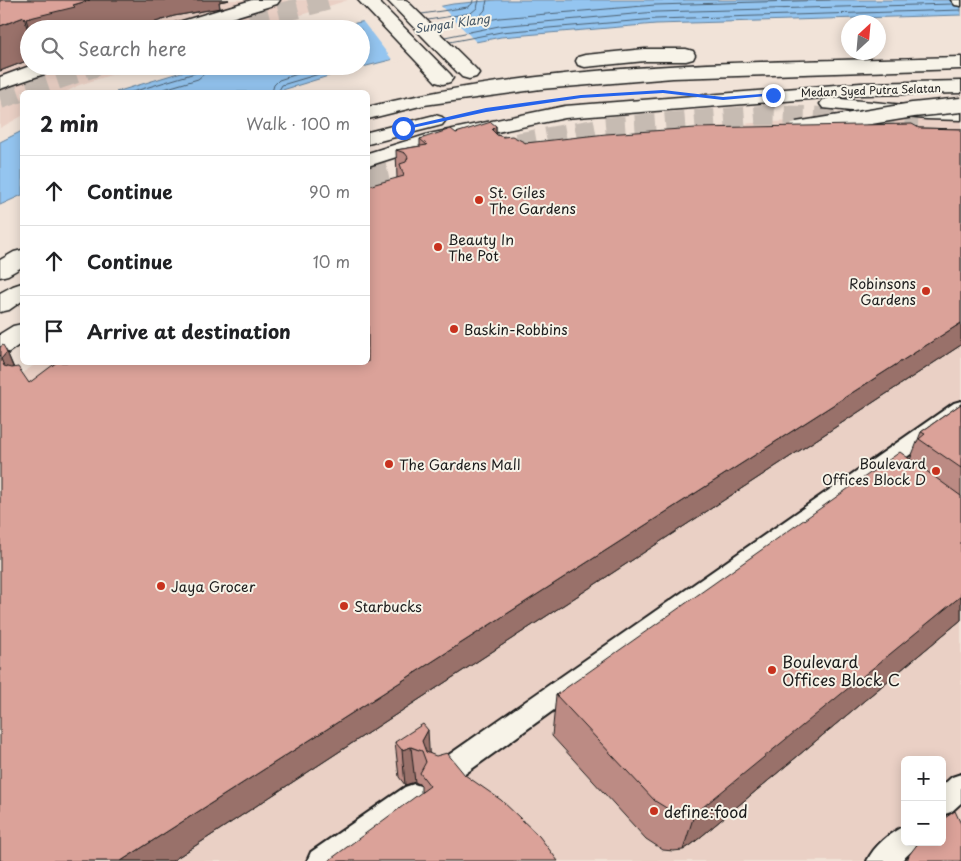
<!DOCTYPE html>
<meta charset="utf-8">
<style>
:root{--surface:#fff;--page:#f2f2f2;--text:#202124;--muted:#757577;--line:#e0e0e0}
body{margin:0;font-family:"Playpen Sans",sans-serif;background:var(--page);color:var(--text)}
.controls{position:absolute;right:15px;bottom:15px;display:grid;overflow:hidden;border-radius:8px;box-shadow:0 2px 12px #0003}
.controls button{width:45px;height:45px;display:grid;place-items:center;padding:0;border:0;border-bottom:1px solid var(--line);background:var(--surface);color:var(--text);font:25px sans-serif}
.compass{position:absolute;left:841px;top:15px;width:45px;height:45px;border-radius:50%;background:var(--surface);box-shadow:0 2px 12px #0003;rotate:26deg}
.stop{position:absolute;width:15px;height:15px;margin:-11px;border:4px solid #2563eb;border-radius:50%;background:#fff}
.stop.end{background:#2563eb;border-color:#fff;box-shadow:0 1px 5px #0008}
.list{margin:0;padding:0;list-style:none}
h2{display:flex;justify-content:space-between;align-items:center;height:65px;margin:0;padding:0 20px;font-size:21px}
h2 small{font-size:16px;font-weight:400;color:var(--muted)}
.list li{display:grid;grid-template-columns:32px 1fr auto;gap:15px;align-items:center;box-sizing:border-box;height:70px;padding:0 20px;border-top:1px solid var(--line)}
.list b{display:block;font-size:19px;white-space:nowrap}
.list em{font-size:16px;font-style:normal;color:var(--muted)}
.icon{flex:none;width:28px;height:28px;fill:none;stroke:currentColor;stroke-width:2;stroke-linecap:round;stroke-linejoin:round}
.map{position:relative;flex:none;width:961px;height:861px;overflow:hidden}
.search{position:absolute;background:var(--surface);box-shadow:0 2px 12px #0003;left:20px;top:20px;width:350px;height:55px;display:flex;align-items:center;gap:12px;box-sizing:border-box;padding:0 18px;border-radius:28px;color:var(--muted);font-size:19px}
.panel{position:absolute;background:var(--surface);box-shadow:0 2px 12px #0003;left:20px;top:90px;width:350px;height:275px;border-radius:8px}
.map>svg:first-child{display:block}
.built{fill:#ead0c5;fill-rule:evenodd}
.water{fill:#94c5f0;stroke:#64819b}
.pier{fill:#f1e3d8}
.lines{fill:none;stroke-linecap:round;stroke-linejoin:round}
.shore{stroke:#4c6071;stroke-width:1}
.street-tunnel{stroke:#c6bbb2;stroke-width:20;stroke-dasharray:20 10;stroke-linecap:butt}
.secondary-tunnel{stroke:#c6bbb2;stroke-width:20;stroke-dasharray:20 10;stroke-linecap:butt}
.lane-casing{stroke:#1c1c1c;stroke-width:4}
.street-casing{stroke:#1c1c1c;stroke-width:3}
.secondary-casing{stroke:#1c1c1c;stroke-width:3}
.lane{fill:#f7f3e8;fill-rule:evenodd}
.street{fill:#f7f3e8;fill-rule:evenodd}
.secondary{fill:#f7f3e8;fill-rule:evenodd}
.lane-bridge-casing{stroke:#1c1c1c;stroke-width:17;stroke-linecap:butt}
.lane-bridge{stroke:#f7f3e8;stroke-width:14}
.wall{fill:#bc8b84;stroke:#1c1c1c}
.shaded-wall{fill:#99716b;stroke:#1c1c1c}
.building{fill:#dba299;stroke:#1c1c1c}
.route{fill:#2563eb}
.poi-dot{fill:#c8321e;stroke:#f7f3e8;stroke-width:2}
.labels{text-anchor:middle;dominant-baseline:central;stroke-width:4;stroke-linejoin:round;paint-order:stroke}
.far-street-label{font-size:11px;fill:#1c1c1c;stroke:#f7f3e8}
.far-water-label{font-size:12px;font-style:italic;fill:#465766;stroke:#f7f3e8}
.poi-label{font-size:14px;fill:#1c1c1c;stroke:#f7f3e8;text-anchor:start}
.near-poi-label{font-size:16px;fill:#1c1c1c;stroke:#f7f3e8;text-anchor:start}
</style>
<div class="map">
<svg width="961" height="861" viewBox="0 0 961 861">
<rect width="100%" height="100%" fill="#f1e3d8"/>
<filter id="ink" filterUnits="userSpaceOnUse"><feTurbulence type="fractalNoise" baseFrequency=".02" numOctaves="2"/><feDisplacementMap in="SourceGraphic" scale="10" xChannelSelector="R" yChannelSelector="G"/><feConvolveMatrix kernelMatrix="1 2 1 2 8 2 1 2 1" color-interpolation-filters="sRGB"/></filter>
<g filter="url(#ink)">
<path class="built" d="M0,0H348L257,29H29V66H139L79,85L66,92H22V116L0,128Z
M961,118V861H0V389L37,363L368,362L642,133L765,122ZM905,760H942V842H905Z"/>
<path class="water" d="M496,0H961V15L656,24L501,37L410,55L335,74L276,92H116L201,66H361V29H325L453,4Z
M22,131V195L0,205V142Z"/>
<path class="pier" d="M439,4L478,44L394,62L360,18Z"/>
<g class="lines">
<path class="shore" d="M487,0L485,10L478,18L479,22L499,18L655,5L830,0
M422,14L468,7L472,4L473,0
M428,20L471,13L477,8L479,0
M445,37L499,26L656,12L953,4
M450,42L501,32L656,19L961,10
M132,92L195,73L198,71L199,66
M154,92L198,79L204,74L205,66
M272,92L274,85L279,80L322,66
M278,92L282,85L346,66"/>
<path class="street-tunnel" d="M221,29L329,0
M0,99L97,66"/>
<path class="secondary-tunnel" d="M487,148L605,127L763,115L809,116L918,124
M368,175L433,161"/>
<defs>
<path id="lane" d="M961,401V418L448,786L439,789L430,786L426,777L430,768L954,403Z
M961,774V803L951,812L942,815V786L952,777Z
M414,784L423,787L427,796L423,805L344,861H307L311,852L405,787Z
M905,826V842H917L915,848L901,861H867C874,846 890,832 905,826Z"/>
<path id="street" d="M252,0H280L277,4L195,29H166L169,25Z
M358,0H377L450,74L453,78L450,82L443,84L436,82Z
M387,0H406L476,69L479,73L476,77L469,79L462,77Z
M951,0H961V6L955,5Z
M30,66H58L56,70L0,89V77Z"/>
<path id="secondary" d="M645,49H686L693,51L695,55L693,59L686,61H645L585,67L578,65L576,61L578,57L585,55Z
M961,57V69L673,78L541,89L424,105L368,119V107C560,59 764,63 961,57Z
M961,81V93L861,95L565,118L434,145L368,166V153L429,134L565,106L861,83Z
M830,98L926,107L961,108V120L926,119L823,108L820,104L823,100Z
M435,115L442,117L445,121L442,125L368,144V132Z
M22,250V267L8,275L0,277V260L14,252Z
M22,283V301L9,310L0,312V293L13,286Z
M22,324V343L9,352L0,355V334L13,326Z"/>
</defs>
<use href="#lane" class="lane-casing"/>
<use href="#street" class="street-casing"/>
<use href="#secondary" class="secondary-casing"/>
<use href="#lane" class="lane"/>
<use href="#street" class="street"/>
<use href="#secondary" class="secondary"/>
<defs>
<path id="lane-bridge" d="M797,129L913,110L961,105"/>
</defs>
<use href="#lane-bridge" class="lane-bridge-casing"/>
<use href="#lane-bridge" class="lane-bridge"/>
</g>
<path class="wall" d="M0,0H229L219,2L220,8L174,16L134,29H29V60L0,71Z
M496,126V134L497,135L526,143L919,128L961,129V345L172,861H0L7,352L14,368L29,383L397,178L396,150L420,146V139Z
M961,404V620L691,845L683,850L673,851L663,850L646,839L552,736L556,695L910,460L921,432Z
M395,742L429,753L465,775L421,792V785L415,782L405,785L399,777Z"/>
<path class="shaded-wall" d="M90,0H229L219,2L220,8L174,16L134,29H29L26,19Z
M24,17L29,35V60L0,71V26Z
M496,126V155L492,130Z
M961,323V345L172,861H121Z
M7,352L19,382L13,389L1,359Z
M961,596V620L691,845L683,850L695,812Z
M428,730L430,766L426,762L422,741Z
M411,747L415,782L405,785L402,750Z"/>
<path class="building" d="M0,0H90L73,5L75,7L26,19L24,17L0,26Z
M491,122L496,126L492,130L497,135L503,137L512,136L526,143L606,134L696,128L912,124L919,128L961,129V323L121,861H0V347L3,345L7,352L1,359L4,366L12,368L18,367L29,383L57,362H368V186L404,176L400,164L406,162L408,157L405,153L396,150L427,145L420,139L451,129L456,133Z
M961,404V468L919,439L925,434L921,432Z
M900,452L961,496V596L703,807L695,812L684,814L673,812L655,801L556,695Z
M423,724L428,730L422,741L426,752L436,756L447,753L465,775L501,800L539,836L558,861H328L430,786L420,773L426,762L422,751L411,747L402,750L395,742Z
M955,811L961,824V861H907L909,855L919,842H942V820Z"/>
</g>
<path class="route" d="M663,90L723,97L773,93L776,95L723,100L663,93L581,98L486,112L403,130L400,128L486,108L581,95Z"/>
<g class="poi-dot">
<circle cx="479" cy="200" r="5"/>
<circle cx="438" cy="247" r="5"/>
<circle cx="926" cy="291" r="5"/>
<circle cx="454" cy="329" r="5"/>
<circle cx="389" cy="464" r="5"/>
<circle cx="936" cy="471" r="5"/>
<circle cx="161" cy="586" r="5"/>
<circle cx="344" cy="606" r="5"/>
<circle cx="772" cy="670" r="5"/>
<circle cx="654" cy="811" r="5"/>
</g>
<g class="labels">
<g class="far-street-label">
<text transform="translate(871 90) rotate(-2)">Medan Syed Putra Selatan</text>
</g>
<g class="far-water-label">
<text transform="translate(452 23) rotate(-8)">Sungai Klang</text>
</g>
<g class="poi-label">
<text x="489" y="192">St. Giles<tspan x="489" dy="16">The Gardens</tspan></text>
<text x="448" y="239">Beauty In<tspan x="448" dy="16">The Pot</tspan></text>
<text x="916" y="283" text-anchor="end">Robinsons<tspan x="916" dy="16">Gardens</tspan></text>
<text x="464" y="329">Baskin-Robbins</text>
<text x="926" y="463" text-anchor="end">Boulevard<tspan x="926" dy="16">Offices Block D</tspan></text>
<text x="399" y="464">The Gardens Mall</text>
<text x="171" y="586">Jaya Grocer</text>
<text x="354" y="606">Starbucks</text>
</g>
<g class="near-poi-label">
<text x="782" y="661">Boulevard<tspan x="782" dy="18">Offices Block C</tspan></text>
<text x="664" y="811">define:food</text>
</g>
</g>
</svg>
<div class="controls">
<button>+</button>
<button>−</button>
</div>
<svg class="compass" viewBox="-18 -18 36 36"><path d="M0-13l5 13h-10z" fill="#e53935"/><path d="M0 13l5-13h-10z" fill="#757577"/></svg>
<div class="stop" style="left:403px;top:128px"></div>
<div class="stop end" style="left:773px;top:95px"></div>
<div class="search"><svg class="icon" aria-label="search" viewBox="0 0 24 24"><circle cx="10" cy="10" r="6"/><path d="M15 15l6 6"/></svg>Search here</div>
<section class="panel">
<h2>2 min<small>Walk · 100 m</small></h2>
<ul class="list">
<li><svg class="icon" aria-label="ahead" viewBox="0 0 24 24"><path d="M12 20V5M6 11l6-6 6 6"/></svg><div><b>Continue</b></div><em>90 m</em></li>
<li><svg class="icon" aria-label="ahead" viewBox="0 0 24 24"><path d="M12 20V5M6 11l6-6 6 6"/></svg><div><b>Continue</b></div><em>10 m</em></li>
<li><svg class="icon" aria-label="arrive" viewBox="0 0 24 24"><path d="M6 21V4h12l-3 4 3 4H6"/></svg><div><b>Arrive at destination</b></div></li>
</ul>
</section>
</div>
